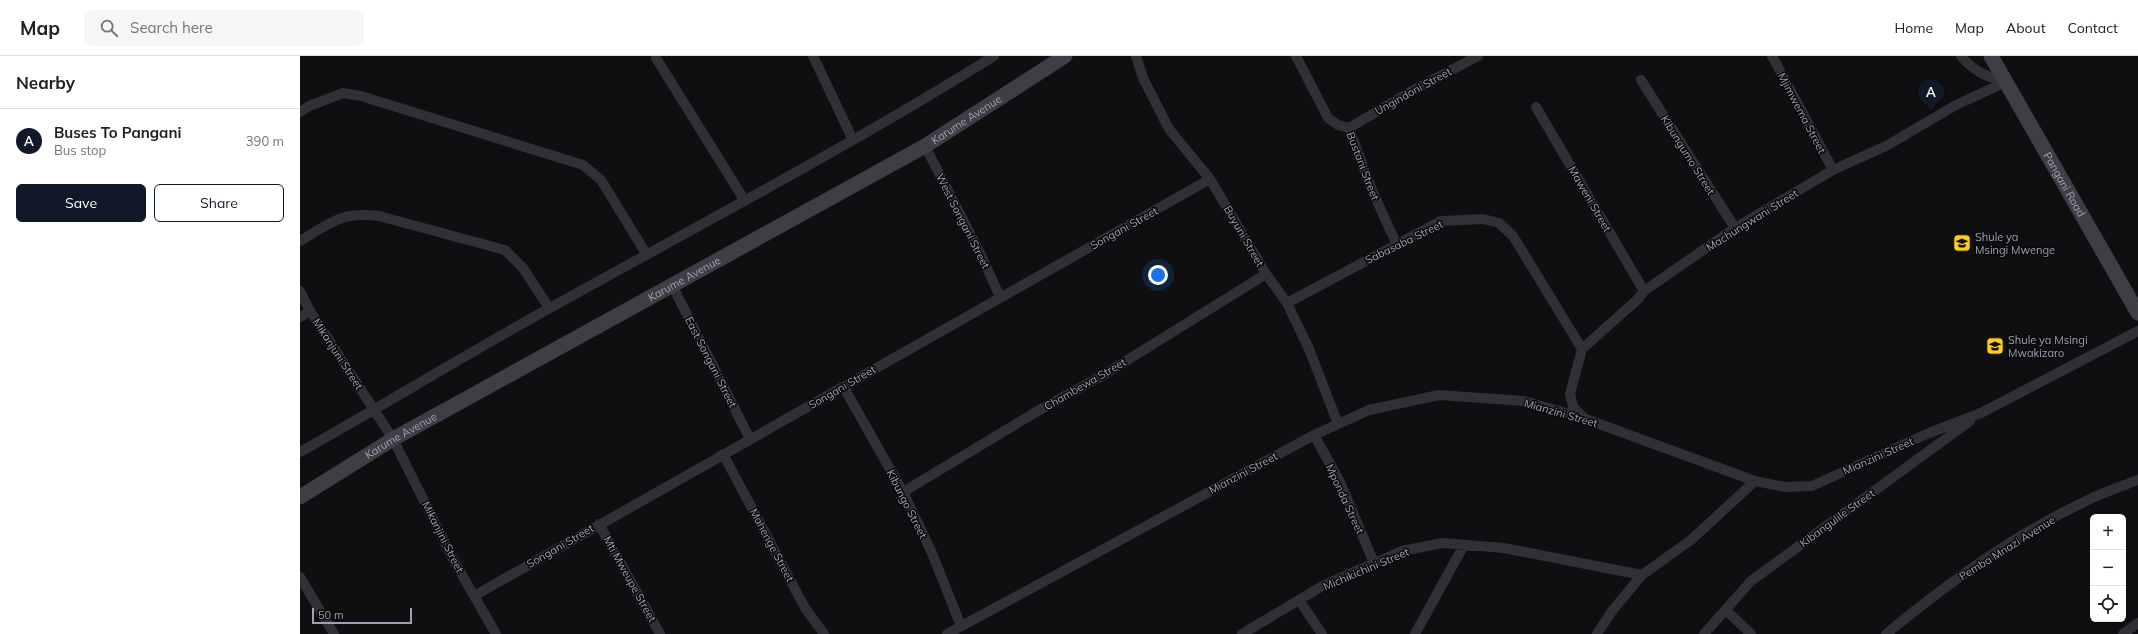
<!DOCTYPE html>
<meta charset="utf-8">
<style>
:root{--surface:#fff;--page:#f6f6f6;--text:#202124;--muted:#757577;--line:#e0e0e0;--accent:#111827}
body{margin:0;font-family:Mulish,sans-serif;background:var(--page);color:var(--text)}
.controls{position:absolute;right:12px;bottom:12px;display:grid;overflow:hidden;border-radius:6px;box-shadow:0 4px 16px #0002}
.controls button{width:36px;height:36px;display:grid;place-items:center;padding:0;border:0;border-bottom:1px solid var(--line);background:var(--surface);color:var(--text);font:20px sans-serif}
.scale{position:absolute;left:12px;bottom:10px;width:100px;box-sizing:border-box;padding-left:4px;border:2px solid #9fa2b3;border-top:0;font-size:11px;line-height:14px;white-space:nowrap;color:#9fa2b3;-webkit-text-stroke:3px #0a0a0c;paint-order:stroke}
.you{position:absolute;left:858px;top:219px;width:14px;height:14px;margin:-10px;border:3px solid #fff;border-radius:50%;background:#1a73e8;box-shadow:0 0 0 6px #1a73e833}
.badge{display:grid;place-items:center;width:26px;height:26px;border-radius:50%;background:var(--accent);color:#fff;font-size:13px;font-weight:700}
.pin{position:absolute;translate:-50% -33px;filter:drop-shadow(0 1px 2px #0008)}
.pin::after{content:'';position:absolute;top:21px;width:14px;height:12px;background:inherit;clip-path:polygon(0 0,100% 0,50% 100%)}
.list{margin:0;padding:0;list-style:none}
h2{display:flex;justify-content:space-between;align-items:center;height:52px;margin:0;padding:0 16px;font-size:17px}
h2 small{font-size:13px;font-weight:400;color:var(--muted)}
.list li{display:grid;grid-template-columns:26px 1fr auto;gap:12px;align-items:center;box-sizing:border-box;height:64px;padding:0 16px;border-top:1px solid var(--line)}
.list b{display:block;font-size:15px;white-space:nowrap}
.list p{margin:0;font-size:13px;white-space:nowrap;color:var(--muted)}
.list em{font-size:13px;font-style:normal;color:var(--muted)}
.actions{display:flex;gap:8px;padding:12px 16px}
.actions a{flex:1;padding:9px 0;border:1px solid var(--accent);border-radius:6px;text-align:center;font-size:14px;color:var(--accent)}
.actions .main{background:var(--accent);color:#fff}
.icon{flex:none;width:22px;height:22px;fill:none;stroke:currentColor;stroke-width:2;stroke-linecap:round;stroke-linejoin:round}
.map{position:relative;flex:none;width:1838px;height:578px;overflow:hidden}
header{display:flex;align-items:center;gap:24px;box-sizing:border-box;height:56px;padding:0 20px;background:var(--surface);border-bottom:1px solid var(--line)}
header strong{font-size:19px}
nav{display:flex;gap:22px;margin-inline-start:auto;font-size:14px}
.search{width:280px;height:36px;background:var(--page);display:flex;align-items:center;gap:10px;box-sizing:border-box;padding:0 14px;border-radius:6px;color:var(--muted);font-size:15px}
main{display:flex}
aside{flex:1;background:var(--surface)}
.map>svg:first-child{display:block}
.lines{fill:none;stroke-linecap:round;stroke-linejoin:round}
.street{stroke:#303036;stroke-width:10}
.secondary{stroke:#3e3f46;stroke-width:15}
.labels{text-anchor:middle;dominant-baseline:central;stroke-width:3;stroke-linejoin:round;paint-order:stroke}
.street-label{font-size:11px;fill:#9fa2b3;stroke:#0a0a0c}
.poi-label{font-size:11px;fill:#9fa2b3;stroke:#0a0a0c;text-anchor:start}
</style>
<header>
<strong>Map</strong>
<div class="search"><svg class="icon" aria-label="search" viewBox="0 0 24 24"><circle cx="10" cy="10" r="6"/><path d="M15 15l6 6"/></svg>Search here</div>
<nav><a>Home</a><a>Map</a><a>About</a><a>Contact</a></nav>
</header>
<main>
<aside>
<h2>Nearby<small></small></h2>
<ul class="list">
<li><span class="badge">A</span><div><b>Buses To Pangani</b><p>Bus stop</p></div><em>390 m</em></li>
</ul>
<div class="actions"><a class="main">Save</a><a>Share</a></div>
</aside>
<div class="map">
<svg width="1838" height="578" viewBox="0 0 1838 578">
<rect width="100%" height="100%" fill="#0f0f11"/>
<g class="lines">
<path class="street" d="M513,0L553,84
M836,0L843,22L869,73L910,123L966,218L987,247L1009,293L1038,368
M996,0L1028,62L1038,69L1049,72
M1472,0L1533,114
M1661,0C1673,15 1687,21 1706,26
M356,2L445,145
M1341,24L1435,172
M1236,51L1344,235
M0,56L9,50L43,37L61,40L283,109L301,124L347,199
M1049,72L1110,36L1178,0
M1049,72L1071,132L1097,189
M625,90L679,195L700,241
M0,185C31,167 40,155 79,160L205,194L223,212L249,252
M372,229L450,383
M0,235L10,255L93,383L154,505L196,578
M987,247L1141,165L1183,163L1199,167L1213,180L1282,293
M0,261L10,255
M543,330L603,436L632,497L661,570
M1283,361L1273,351L1270,338L1282,293L1338,243L1344,235L1435,172L1533,114L1588,89L1656,49L1706,26
M1014,379L1040,426L1074,507
M0,396C84,349 166,298 250,252C399,169 550,90 694,0
M423,398L505,552L524,578
M603,436L736,356L805,318L966,218
M299,468L360,578
M0,521L34,578
M174,540L910,123
M999,544L1022,578
M1426,554L1451,578
M647,578L1014,379L1069,354L1139,339L1224,345L1283,362L1455,425L1485,431L1512,430L1629,377L1681,357L1838,275
M942,578L1024,529L1102,495L1142,487L1204,492L1342,519
M1115,578L1164,489
M1297,578L1312,555L1342,519L1391,484L1455,425
M1404,578L1451,525L1670,365
M1586,578C1647,528 1712,480 1784,446C1801,437 1820,431 1838,424
M1823,578L1838,567"/>
<g class="secondary">
<path id="s1" d="M1691,0L1838,257"/>
<path id="s2" d="M0,441L93,383L625,90L765,0"/>
</g>
</g>
<defs>
<symbol id="school-square" viewBox="-11 -11 22 22"><rect x="-9" y="-9" width="18" height="18" rx="4" fill="#ffce19" stroke="#0a0a0c"/><path d="M0-5L7-2L0 1L-7-2ZM-4 1L0 2.5L4 1V4Q0 6-4 4Z" fill="#111"/></symbol>
</defs>
<g fill-rule="evenodd">
<use href="#school-square" x="1652" y="177" width="20" height="20"/>
<use href="#school-square" x="1685" y="280" width="20" height="20"/>
</g>
<g class="labels">
<g class="street-label">
<text transform="translate(1113 35) rotate(-29)">Ungindoni Street</text>
<text transform="translate(1502 57) rotate(62)">Mjimwema Street</text>
<text stroke="none"><textPath href="#s2" startOffset="766">Karume Avenue</textPath></text>
<text transform="translate(1388 99) rotate(58)">Kibungumo Street</text>
<text transform="translate(1063 110) rotate(69)">Bustani Street</text>
<text stroke="none"><textPath href="#s1" startOffset="148">Pangani Road</textPath></text>
<text transform="translate(1290 143) rotate(60)">Maweni Street</text>
<text transform="translate(1452 164) rotate(-32)">Machungwani Street</text>
<text transform="translate(663 165) rotate(63)">West Songani Street</text>
<text transform="translate(824 172) rotate(-29)">Songani Street</text>
<text transform="translate(944 180) rotate(60)">Buyuni Street</text>
<text transform="translate(1104 186) rotate(-26)">Sabasaba Street</text>
<text stroke="none"><textPath href="#s2" startOffset="442">Karume Avenue</textPath></text>
<text transform="translate(38 298) rotate(57)">Mikanjuni Street</text>
<text transform="translate(411 306) rotate(63)">East Songani Street</text>
<text transform="translate(785 328) rotate(-30)">Chambewa Street</text>
<text transform="translate(542 331) rotate(-30)">Songani Street</text>
<text transform="translate(1261 357) rotate(16)">Mianzini Street</text>
<text stroke="none"><textPath href="#s2" startOffset="118">Karume Avenue</textPath></text>
<text transform="translate(1578 400) rotate(-24)">Mianzini Street</text>
<text transform="translate(943 417) rotate(-28)">Mianzini Street</text>
<text transform="translate(1045 443) rotate(65)">Mponda Street</text>
<text transform="translate(607 448) rotate(63)">Kibungo Street</text>
<text transform="translate(1537 462) rotate(-36)">Kibangulile Street</text>
<text transform="translate(143 481) rotate(63)">Mikanjini Street</text>
<text transform="translate(472 489) rotate(62)">Mahenge Street</text>
<text transform="translate(260 490) rotate(-30)">Songani Street</text>
<text transform="translate(1707 492) rotate(-32)">Pemba Mnazi Avenue</text>
<text transform="translate(1066 513) rotate(-23)">Michikichini Street</text>
<text transform="translate(330 523) rotate(61)">Mti Mweupe Street</text>
</g>
<g class="poi-label">
<text x="1675" y="181">Shule ya<tspan x="1675" dy="13">Msingi Mwenge</tspan></text>
<text x="1708" y="284">Shule ya Msingi<tspan x="1708" dy="13">Mwakizaro</tspan></text>
</g>
</g>
</svg>
<div class="controls">
<button>+</button>
<button>−</button>
<button><svg class="icon" aria-label="locate" viewBox="0 0 24 24"><circle cx="12" cy="12" r="6"/><path d="M12 2v4M12 18v4M2 12h4M18 12h4"/></svg></button>
</div>
<div class="scale">50 m</div>
<div class="you"></div>
<div class="pin badge" style="left:1631px;top:56px">A</div>
</div>
</main>
